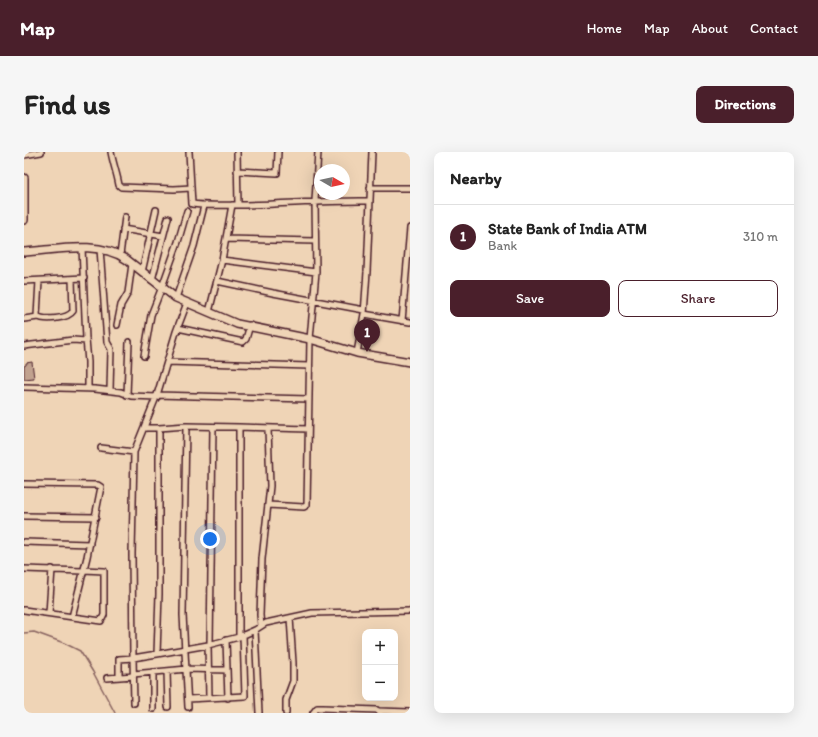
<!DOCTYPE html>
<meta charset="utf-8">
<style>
:root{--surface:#fff;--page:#f6f6f6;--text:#222;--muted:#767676;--line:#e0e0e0;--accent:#4a1f2b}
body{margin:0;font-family:Itim,sans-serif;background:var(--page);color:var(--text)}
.controls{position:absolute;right:12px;bottom:12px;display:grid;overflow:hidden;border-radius:8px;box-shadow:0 4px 16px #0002}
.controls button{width:36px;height:36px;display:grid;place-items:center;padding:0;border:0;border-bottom:1px solid var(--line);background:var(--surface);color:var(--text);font:20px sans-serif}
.compass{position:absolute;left:290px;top:12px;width:36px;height:36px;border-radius:50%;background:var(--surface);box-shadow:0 4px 16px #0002;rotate:99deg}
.you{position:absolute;left:186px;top:387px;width:14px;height:14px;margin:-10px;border:3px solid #fff;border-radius:50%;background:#1a73e8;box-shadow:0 0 0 6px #1a73e833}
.badge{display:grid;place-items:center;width:26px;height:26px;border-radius:50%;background:var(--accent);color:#fff;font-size:13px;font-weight:700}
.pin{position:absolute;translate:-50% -33px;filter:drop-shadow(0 1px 2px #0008)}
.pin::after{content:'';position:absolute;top:21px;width:14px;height:12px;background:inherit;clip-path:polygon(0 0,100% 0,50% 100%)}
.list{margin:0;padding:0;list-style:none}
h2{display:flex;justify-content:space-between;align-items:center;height:52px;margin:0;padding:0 16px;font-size:17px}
h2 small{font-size:13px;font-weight:400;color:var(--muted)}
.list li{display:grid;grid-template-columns:26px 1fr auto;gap:12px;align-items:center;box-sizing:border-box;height:64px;padding:0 16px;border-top:1px solid var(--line)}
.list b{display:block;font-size:15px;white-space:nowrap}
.list p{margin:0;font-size:13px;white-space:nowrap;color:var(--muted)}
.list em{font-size:13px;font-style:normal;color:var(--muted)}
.actions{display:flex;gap:8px;padding:12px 16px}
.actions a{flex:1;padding:9px 0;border:1px solid var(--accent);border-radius:8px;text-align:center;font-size:14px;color:var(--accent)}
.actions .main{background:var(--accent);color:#fff}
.map{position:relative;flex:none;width:386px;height:561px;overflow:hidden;border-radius:8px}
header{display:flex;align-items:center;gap:24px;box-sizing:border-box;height:56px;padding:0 20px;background:var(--accent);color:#fff}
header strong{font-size:19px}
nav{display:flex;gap:22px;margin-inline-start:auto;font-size:14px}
.intro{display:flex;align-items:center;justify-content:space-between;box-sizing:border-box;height:96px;padding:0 24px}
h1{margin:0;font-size:28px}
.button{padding:10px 18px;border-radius:8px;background:var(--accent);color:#fff;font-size:14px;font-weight:700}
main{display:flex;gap:24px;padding:0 24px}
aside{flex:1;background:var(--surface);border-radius:8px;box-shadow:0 4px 16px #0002}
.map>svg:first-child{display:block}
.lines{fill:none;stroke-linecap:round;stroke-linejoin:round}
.stream{stroke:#87625f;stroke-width:1.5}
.building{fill:#c1a28f;stroke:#4a1f2b}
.street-casing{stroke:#4a1f2b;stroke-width:8}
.secondary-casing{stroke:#4a1f2b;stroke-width:10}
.street{stroke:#efd4b6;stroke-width:5}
.secondary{stroke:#efd4b6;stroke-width:7}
</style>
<header>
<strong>Map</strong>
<nav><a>Home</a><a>Map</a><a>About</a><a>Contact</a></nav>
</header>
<div class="intro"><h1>Find us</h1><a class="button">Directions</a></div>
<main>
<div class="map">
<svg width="386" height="561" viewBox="0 0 386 561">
<rect width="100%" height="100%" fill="#efd4b6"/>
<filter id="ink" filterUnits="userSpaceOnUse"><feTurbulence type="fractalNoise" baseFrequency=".025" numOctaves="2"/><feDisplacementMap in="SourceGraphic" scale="8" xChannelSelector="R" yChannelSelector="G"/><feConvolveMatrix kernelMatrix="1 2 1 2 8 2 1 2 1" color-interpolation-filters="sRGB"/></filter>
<g filter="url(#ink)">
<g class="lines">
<path class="stream" d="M0,481L10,480L40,491L56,499L69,520L91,561"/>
</g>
<path class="building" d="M8,210L10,226L0,227V214L2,213V211Z"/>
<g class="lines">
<defs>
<path id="street" d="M87,0C89,11 93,22 95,33L97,35L150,37L167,36
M165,0L168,52C182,54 194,53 208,53C254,53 300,48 346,49
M213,0L214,53
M0,3L17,0
M213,19L253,21L254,0
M346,36H386
M99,77L139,84
M202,87L291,89
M58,96L62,187L64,210V237
M76,97L83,190L87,197L86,238
M96,103L101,65
M198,108L292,120
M118,120L132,58
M128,128L144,66
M0,129L60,126
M15,129L13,164C20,169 44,167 49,159L48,127
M193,129L249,141L340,158
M152,146L170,94L180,54
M185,160L198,108L208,53
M340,162L386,170
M0,167L14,165
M378,169L386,76
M93,173L97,153L104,141L108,112
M154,176L219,190L222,187L226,173
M0,194L49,188L62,189
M333,201L340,162L343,120L348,0
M120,204L127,163L138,135L154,90L163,59
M143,210L285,214
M0,235L71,237L97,240L107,244L133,245
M103,243L105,190
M133,243L285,247
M162,274L159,463L164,555
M215,275L284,277
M135,276L162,274L215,275V485
M77,296L110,300L133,243L152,180L163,151
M110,300L108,402L109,506L133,502L135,442V276H120
M0,332L74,333L77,335L63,405L48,465
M244,353L280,355L283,353L286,187L292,120L291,49L294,0
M0,364L72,365
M0,390L66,392
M0,417L59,419
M0,458L77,469L80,463V419L60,418
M25,461L28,417
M237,474L236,463L238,407L246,334L244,277
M231,478L235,561
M202,488L204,546
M186,492L189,275
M184,493L185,546
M133,502L184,493L215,485L231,478L242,471L288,461L386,459
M143,519L144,555
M129,520V557
M109,522L163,517L203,518
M95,525V507L109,506L110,551
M83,526L109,524
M164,547L221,544L219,483
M355,559L386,560
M262,561V548L269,529V511L266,466
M289,561L293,556H299L353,558L356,561"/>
<path id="secondary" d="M0,26V68
M0,100C33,98 74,88 102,107L152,146L213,172L286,187L333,201L386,210"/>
</defs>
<use href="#street" class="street-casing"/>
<use href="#secondary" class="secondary-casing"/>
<use href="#street" class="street"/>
<use href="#secondary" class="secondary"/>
</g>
</g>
</svg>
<div class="controls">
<button>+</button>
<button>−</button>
</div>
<svg class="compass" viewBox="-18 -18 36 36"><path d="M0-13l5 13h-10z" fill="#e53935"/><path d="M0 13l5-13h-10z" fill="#767676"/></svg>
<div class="you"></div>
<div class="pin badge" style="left:343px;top:200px">1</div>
</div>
<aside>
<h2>Nearby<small></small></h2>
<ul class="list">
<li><span class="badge">1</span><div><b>State Bank of India ATM</b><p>Bank</p></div><em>310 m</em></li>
</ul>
<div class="actions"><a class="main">Save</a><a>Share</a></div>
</aside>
</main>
